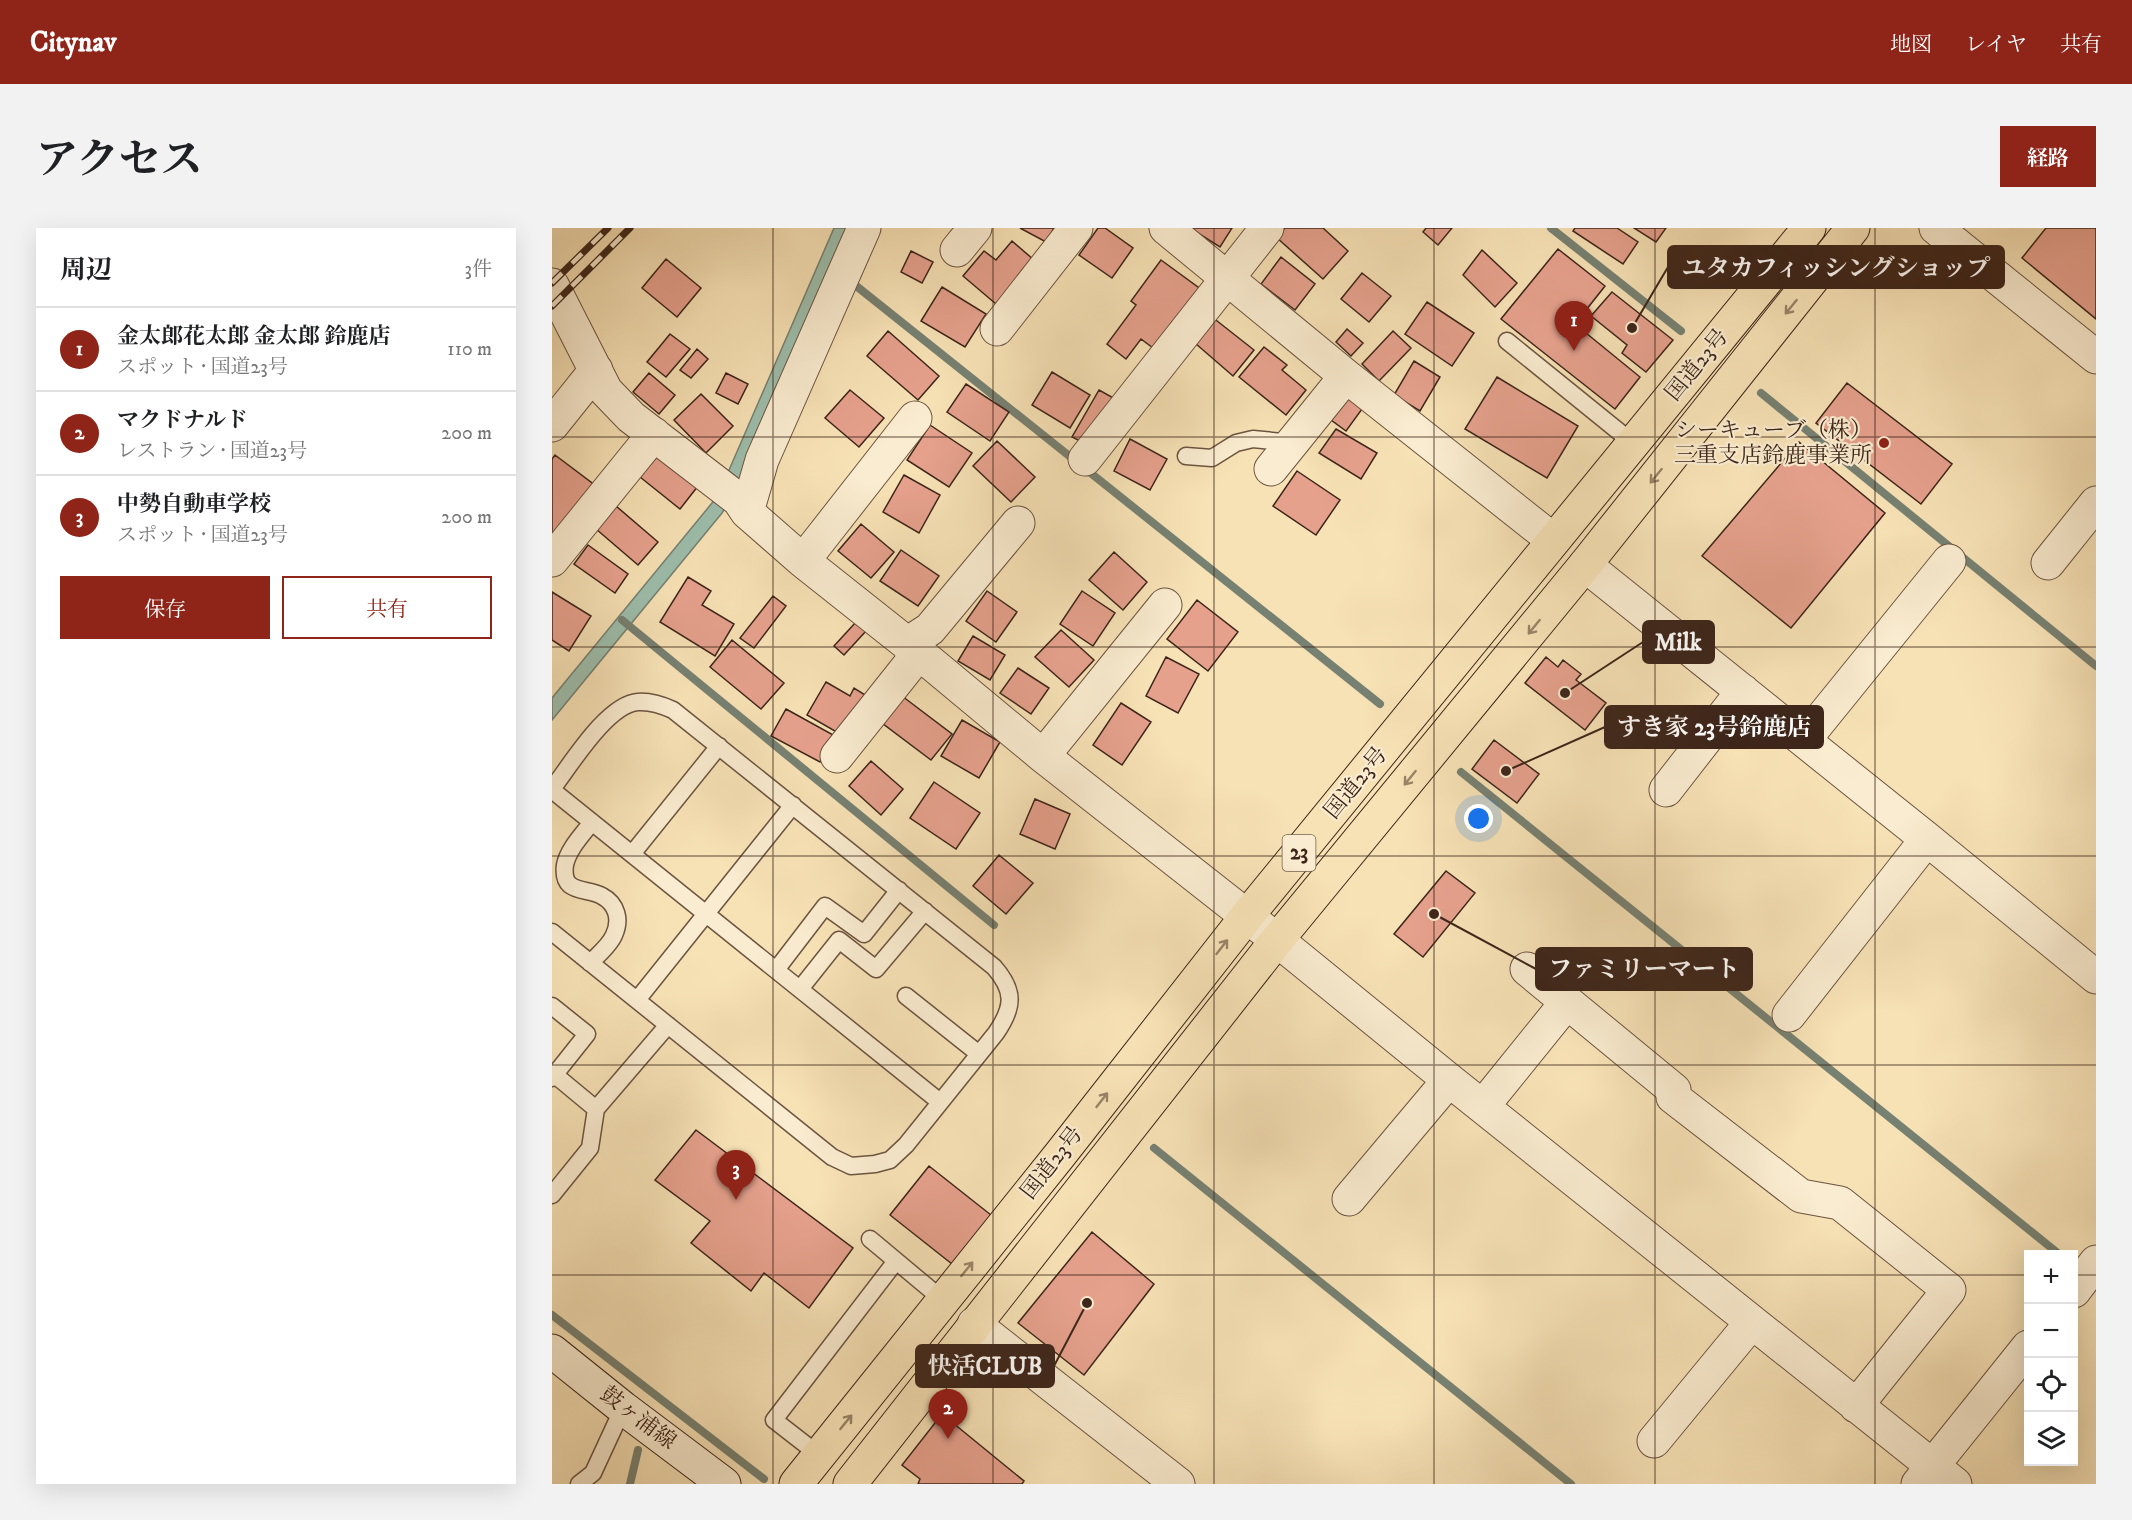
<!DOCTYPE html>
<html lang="ja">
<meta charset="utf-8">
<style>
:root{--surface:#fff;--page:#f2f2f2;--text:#202124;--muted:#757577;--line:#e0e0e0;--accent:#8f2418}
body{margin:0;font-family:"IM FELL DW Pica","Noto Serif JP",serif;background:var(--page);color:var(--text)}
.controls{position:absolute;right:18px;bottom:18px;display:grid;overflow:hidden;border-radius:0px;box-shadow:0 6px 24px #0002}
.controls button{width:54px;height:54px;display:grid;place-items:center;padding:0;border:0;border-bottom:2px solid var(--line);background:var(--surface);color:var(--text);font:30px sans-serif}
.you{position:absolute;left:927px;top:591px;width:21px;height:21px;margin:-15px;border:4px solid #fff;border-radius:50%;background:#1a73e8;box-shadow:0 0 0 9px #1a73e833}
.badge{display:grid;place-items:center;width:39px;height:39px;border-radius:50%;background:var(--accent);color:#fff;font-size:20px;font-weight:700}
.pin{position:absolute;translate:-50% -50px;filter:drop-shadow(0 2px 3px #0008)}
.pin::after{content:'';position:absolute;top:32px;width:21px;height:18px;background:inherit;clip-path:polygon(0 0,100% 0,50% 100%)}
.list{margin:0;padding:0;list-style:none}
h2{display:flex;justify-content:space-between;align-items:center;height:78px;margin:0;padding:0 24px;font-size:26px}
h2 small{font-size:20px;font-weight:400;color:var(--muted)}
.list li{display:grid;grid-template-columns:39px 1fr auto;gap:18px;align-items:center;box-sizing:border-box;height:84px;padding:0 24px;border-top:2px solid var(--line)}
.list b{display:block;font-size:22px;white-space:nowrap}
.list p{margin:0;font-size:20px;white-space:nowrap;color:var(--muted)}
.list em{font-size:20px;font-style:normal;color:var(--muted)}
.actions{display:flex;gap:12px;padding:18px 24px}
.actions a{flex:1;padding:14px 0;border:2px solid var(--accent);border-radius:0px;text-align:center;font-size:21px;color:var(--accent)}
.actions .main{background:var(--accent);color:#fff}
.icon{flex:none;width:33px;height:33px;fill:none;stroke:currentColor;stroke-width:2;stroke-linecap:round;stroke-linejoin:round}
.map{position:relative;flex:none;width:1544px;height:1256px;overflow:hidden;border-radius:0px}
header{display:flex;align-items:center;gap:36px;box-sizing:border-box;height:84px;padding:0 30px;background:var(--accent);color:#fff}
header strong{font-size:28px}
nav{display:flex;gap:33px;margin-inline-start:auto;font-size:21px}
.intro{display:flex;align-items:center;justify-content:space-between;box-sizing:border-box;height:144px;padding:0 36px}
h1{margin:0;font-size:42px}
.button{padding:15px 27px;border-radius:0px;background:var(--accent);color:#fff;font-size:21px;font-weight:700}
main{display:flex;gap:36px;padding:0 36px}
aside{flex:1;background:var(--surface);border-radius:0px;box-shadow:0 6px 24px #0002}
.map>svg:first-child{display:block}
.water{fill:#9dbeac;stroke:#778172;stroke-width:1.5}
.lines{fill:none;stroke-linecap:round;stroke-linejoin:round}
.stream{stroke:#778172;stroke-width:8}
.building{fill:#e6a18d;stroke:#3d251a;stroke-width:1.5}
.service-casing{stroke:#6c5441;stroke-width:19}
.minor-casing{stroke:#6c5441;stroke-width:35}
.secondary-casing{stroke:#3d251a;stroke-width:35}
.trunk-casing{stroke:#3d251a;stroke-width:35}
.service{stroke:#faecd0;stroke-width:16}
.minor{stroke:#faecd0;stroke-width:33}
.secondary{stroke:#faecd0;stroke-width:33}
.trunk{stroke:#f7e2b6;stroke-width:33}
.rail-casing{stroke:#3d251a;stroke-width:7}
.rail{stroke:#faecd0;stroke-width:4.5;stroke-dasharray:14;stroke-linecap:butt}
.oneway{stroke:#9a8468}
.grid{fill:none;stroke:#3d251a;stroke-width:1.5;stroke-opacity:0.55}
.poi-dot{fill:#8f2418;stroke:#faecd0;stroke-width:2}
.labels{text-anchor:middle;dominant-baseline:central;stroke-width:4.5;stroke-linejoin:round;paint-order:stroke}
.shield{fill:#faecd0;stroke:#766151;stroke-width:1.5}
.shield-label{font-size:21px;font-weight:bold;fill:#3d251a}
.street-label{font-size:22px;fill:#3d251a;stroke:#faecd0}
.poi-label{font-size:22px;fill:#3d251a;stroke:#faecd0;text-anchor:end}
.leader{fill:none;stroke:#3d251a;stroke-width:2}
.callout-dot{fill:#3d251a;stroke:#faecd0;stroke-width:2}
.callout{fill:#3d251a;stroke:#3d251a;stroke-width:2}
.callout-label{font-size:24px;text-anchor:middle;font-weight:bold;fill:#fff}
</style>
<header>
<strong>Citynav</strong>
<nav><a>地図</a><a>レイヤ</a><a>共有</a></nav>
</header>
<div class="intro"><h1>アクセス</h1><a class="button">経路</a></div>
<main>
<aside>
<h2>周辺<small>3件</small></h2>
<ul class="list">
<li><span class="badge">1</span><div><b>金太郎花太郎 金太郎 鈴鹿店</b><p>スポット · 国道23号</p></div><em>110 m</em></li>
<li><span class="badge">2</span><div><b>マクドナルド</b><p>レストラン · 国道23号</p></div><em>200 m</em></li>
<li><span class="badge">3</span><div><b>中勢自動車学校</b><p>スポット · 国道23号</p></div><em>200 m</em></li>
</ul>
<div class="actions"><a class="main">保存</a><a>共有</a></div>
</aside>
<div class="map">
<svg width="1544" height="1256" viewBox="0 0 1544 1256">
<rect width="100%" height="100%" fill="#f7e2b6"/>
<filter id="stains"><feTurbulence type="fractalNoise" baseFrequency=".00333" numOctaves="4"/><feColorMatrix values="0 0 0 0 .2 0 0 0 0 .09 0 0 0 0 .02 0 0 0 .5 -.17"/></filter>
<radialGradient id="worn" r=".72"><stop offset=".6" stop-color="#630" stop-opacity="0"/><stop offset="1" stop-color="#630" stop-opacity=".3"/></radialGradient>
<path class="water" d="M282,0H299L182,266L170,285L0,492V470L160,275L171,256Z"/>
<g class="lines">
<path class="stream" d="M999,0L1129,103
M298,53L828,476
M1209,165L1544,438
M70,392L442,697
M909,544L1507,1026
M602,920L1019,1256
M0,1087L212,1251
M78,1256L86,1222"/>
</g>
<path class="building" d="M468,0H502L494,14Z
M546,0H553L581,20L560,50L527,27Z
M638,0H680L668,19Z
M733,0H771L796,23L771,51L724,9Z
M874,0H900L886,17L871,4Z
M1023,0H1065L1086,14L1071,36L1021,3Z
M1082,0H1114L1104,14Z
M1494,0H1544V91L1470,30Z
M460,13L482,32L444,76L411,48L432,23L444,32Z
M1006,21L1053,58L1023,96L1088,149L1063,181L949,91Z
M930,22L965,55L943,79L911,47Z
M359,23L381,34L370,55L349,44Z
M729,29L763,56L743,82L709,56Z
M114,31L149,60L125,89L90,60Z
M609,32L654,65L609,126L589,111L574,131L555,116L584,77L579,73Z
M810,45L839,68L817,94L789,71Z
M390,59L434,86L413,119L369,93Z
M1060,64L1121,112L1094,144L1070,125L1075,117L1039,88Z
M875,74L922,105L900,138L853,106Z
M655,85L702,122L681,148L636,109Z
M795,101L811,115L799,128L784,114Z
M336,103L387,148L366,172L315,128Z
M841,103L859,120L827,153L810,136Z
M118,106L138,121L114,149L95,134Z
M712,119L735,137L730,142L754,162L734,187L687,149Z
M145,121L156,131L139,150L128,142Z
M862,133L888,149L868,183L842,167Z
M500,144L538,167L518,200L480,177Z
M97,145L123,167L107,186L81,164Z
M174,145L196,156L186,176L164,165Z
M945,149L1026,198L995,250L913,201Z
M1295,155L1400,236L1369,276L1264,195Z
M414,156L457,184L438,213L395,184Z
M298,162L332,190L307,219L273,190Z
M547,162L565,172L538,218L520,209Z
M794,163L813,177L794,203L775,189Z
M149,166L181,198L154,225L122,192Z
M378,197L420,225L397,259L355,232Z
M784,201L825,225L809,251L767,225Z
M578,211L615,231L598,262L562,243Z
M445,213L483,249L459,274L421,238Z
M1247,214L1333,285L1239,400L1150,328Z
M107,226L146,258L128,281L88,249Z
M3,227L44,258L0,315V231Z
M745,243L788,272L764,307L721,278Z
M352,247L388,267L367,305L331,284Z
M57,272L106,314L86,337L37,295Z
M309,296L342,324L319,350L286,323Z
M36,317L76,346L63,365L22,336Z
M349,322L387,348L366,378L328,353Z
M562,324L595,354L571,382L537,352Z
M136,349L159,363L150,377L182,396L163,428L108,394Z
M435,363L465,384L444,414L414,393Z
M530,363L563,385L541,418L508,396Z
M0,364L39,388L17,423L0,412Z
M221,368L234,378L202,420L188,410Z
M645,372L686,404L656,443L615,411Z
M304,394L314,403L292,427L282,418Z
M509,402L542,432L517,459L483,429Z
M421,408L453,427L438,452L406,433Z
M180,412L232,455L209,481L158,439Z
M614,429L647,446L626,485L594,468Z
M994,429L1006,439L1011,432L1029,446L1024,452L1054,475L1033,502L973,455Z
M466,440L497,460L479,486L448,465Z
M274,454L298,468L302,460L318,470L295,510L255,487Z
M346,465L400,506L379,532L326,492Z
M569,475L599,494L570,537L541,517Z
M234,481L283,508L268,534L219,508Z
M410,492L448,514L427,550L389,528Z
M942,512L987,546L965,575L920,541Z
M319,533L351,561L329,587L297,558Z
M382,554L428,585L404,621L358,590Z
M483,571L518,586L503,621L468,606Z
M447,627L481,655L454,686L421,658Z
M894,643L923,665L871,729L842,706Z
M144,902L301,1020L257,1080L212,1045L199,1063L139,1015L158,993L103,952Z
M377,938L439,987L400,1036L338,987Z
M540,1004L602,1056L532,1147L466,1095Z
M390,1186L472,1253L470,1256H366L368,1251L350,1237Z"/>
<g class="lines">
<defs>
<path id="service" d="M955,113L1081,215
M634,228L660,230L684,215L701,211L741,215
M0,561C18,538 55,476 86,474C99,473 110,477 121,482L442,739C463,763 462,779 444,805L354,917L338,932L323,936L299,938L280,929L0,704
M0,562L388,874
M80,626L167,518
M38,735C46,727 58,717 62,707C69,692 65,676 50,668C34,659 9,667 13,637C16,621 31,606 40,594
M224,742L273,678L312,706L347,662
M248,761L287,712L324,741L373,683
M354,768L427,826
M85,772L241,577
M0,778L35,806L0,850
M3,847L44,881
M0,967L38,920L44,881L116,797
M318,1011L391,1072
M267,1227L222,1192L344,1033
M27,1256L41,1245L71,1180"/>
<path id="minor" d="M614,0L794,148L1001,312
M1384,0L1544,129
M405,22L423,0
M0,57L54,163L79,189L187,272L195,284L251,333L367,425L491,528L725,712L897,852L1403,1256
M445,101L524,0
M0,197L44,142
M533,231L715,0
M719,241L794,148
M195,284L210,232L312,0
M0,332L102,206
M251,333L363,190
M1496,335L1544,275
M1033,337L1375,611L1544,749
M355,416L378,401L466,295
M1252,512L1397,333
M285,528L367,425
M491,528L613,377
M1114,562L1191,463
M975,741L1015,774
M1237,787L1375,611
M931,878L1015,774L1122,862L1121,869L1249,968L1288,975L1397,1062L1304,1178
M797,971L897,852
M1522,1063L1544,1034
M422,1096L626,1256
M1102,1213L1200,1094
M1366,1256L1476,1119"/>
<path id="secondary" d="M0,1123L71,1180L172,1256"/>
<path id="trunk" d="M244,1256L507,928L695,688L1257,0
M298,1256L725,712L1033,337L1301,0"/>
</defs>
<use href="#service" class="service-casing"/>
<use href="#minor" class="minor-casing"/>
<use href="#secondary" class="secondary-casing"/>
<use href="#trunk" class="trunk-casing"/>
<use href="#service" class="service"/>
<use href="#minor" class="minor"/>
<use href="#secondary" class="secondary"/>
<use href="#trunk" class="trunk"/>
<defs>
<path id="rail" d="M0,55L56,0
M0,78L78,0"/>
</defs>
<use href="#rail" class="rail-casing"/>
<use href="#rail" class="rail"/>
</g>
<defs><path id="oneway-shaft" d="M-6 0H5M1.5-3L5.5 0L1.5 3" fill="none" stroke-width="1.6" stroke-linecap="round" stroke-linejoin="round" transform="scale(1.5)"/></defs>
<g class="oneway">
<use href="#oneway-shaft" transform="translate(1239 79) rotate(129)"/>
<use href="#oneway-shaft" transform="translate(1104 248) rotate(129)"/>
<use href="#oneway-shaft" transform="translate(982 399) rotate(129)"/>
<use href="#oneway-shaft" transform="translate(858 550) rotate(129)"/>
<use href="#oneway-shaft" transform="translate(670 719) rotate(-52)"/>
<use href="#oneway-shaft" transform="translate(550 872) rotate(-52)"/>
<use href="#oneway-shaft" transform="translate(415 1041) rotate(-51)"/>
<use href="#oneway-shaft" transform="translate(294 1194) rotate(-51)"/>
</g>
<path class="grid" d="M221,0V1256M441,0V1256M662,0V1256M882,0V1256M1103,0V1256M1323,0V1256M0,209H1544M0,419H1544M0,628H1544M0,837H1544M0,1047H1476M1522,1047H1544"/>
<circle class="poi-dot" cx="1332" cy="215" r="6"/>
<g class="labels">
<rect class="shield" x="730.5" y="607" width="33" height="36" rx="4.5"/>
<g class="shield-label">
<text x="747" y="625">23</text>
</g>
<g class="street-label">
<text transform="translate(1145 137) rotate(-51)">国道23号</text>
<text transform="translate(804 555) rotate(-51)">国道23号</text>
<text transform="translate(500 935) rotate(-52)">国道23号</text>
<text transform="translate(86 1190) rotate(37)">鼓ヶ浦線</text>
</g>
<g class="poi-label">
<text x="1320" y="202">シーキューブ（株）<tspan x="1320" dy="25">三重支店鈴鹿事業所</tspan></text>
</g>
</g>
<path class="leader" d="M1080 100L1116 39M1013 465L1091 414M954 543L1053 499M882 686L984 741M535 1075L502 1138"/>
<g class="callout-dot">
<circle cx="1080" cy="100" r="6"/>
<circle cx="1013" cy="465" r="6"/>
<circle cx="954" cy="543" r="6"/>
<circle cx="882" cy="686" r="6"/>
<circle cx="535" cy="1075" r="6"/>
</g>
<g class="callout">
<rect x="1116" y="18" width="336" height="42" rx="6"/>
<rect x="1091" y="393" width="71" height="42" rx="6"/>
<rect x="1053" y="478" width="218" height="42" rx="6"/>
<rect x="984" y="720" width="216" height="42" rx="6"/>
<rect x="364" y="1117" width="138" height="42" rx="6"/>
</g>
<g class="callout-label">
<text x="1284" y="48">ユタカフィッシングショップ</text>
<text x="1126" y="422">Milk</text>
<text x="1162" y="507">すき家 23号鈴鹿店</text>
<text x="1092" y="749">ファミリーマート</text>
<text x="433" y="1146">快活CLUB</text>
</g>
<rect width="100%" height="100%" filter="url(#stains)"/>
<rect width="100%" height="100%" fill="url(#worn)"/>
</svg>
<div class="controls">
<button>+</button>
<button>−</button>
<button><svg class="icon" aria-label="locate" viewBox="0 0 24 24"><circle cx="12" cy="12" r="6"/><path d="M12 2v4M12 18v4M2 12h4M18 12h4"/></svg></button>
<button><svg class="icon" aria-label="layers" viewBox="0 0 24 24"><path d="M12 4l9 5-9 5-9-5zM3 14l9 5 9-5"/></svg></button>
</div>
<div class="you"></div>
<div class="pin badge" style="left:1022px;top:123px">1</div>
<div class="pin badge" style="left:396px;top:1211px">2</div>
<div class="pin badge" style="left:184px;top:972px">3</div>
</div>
</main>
